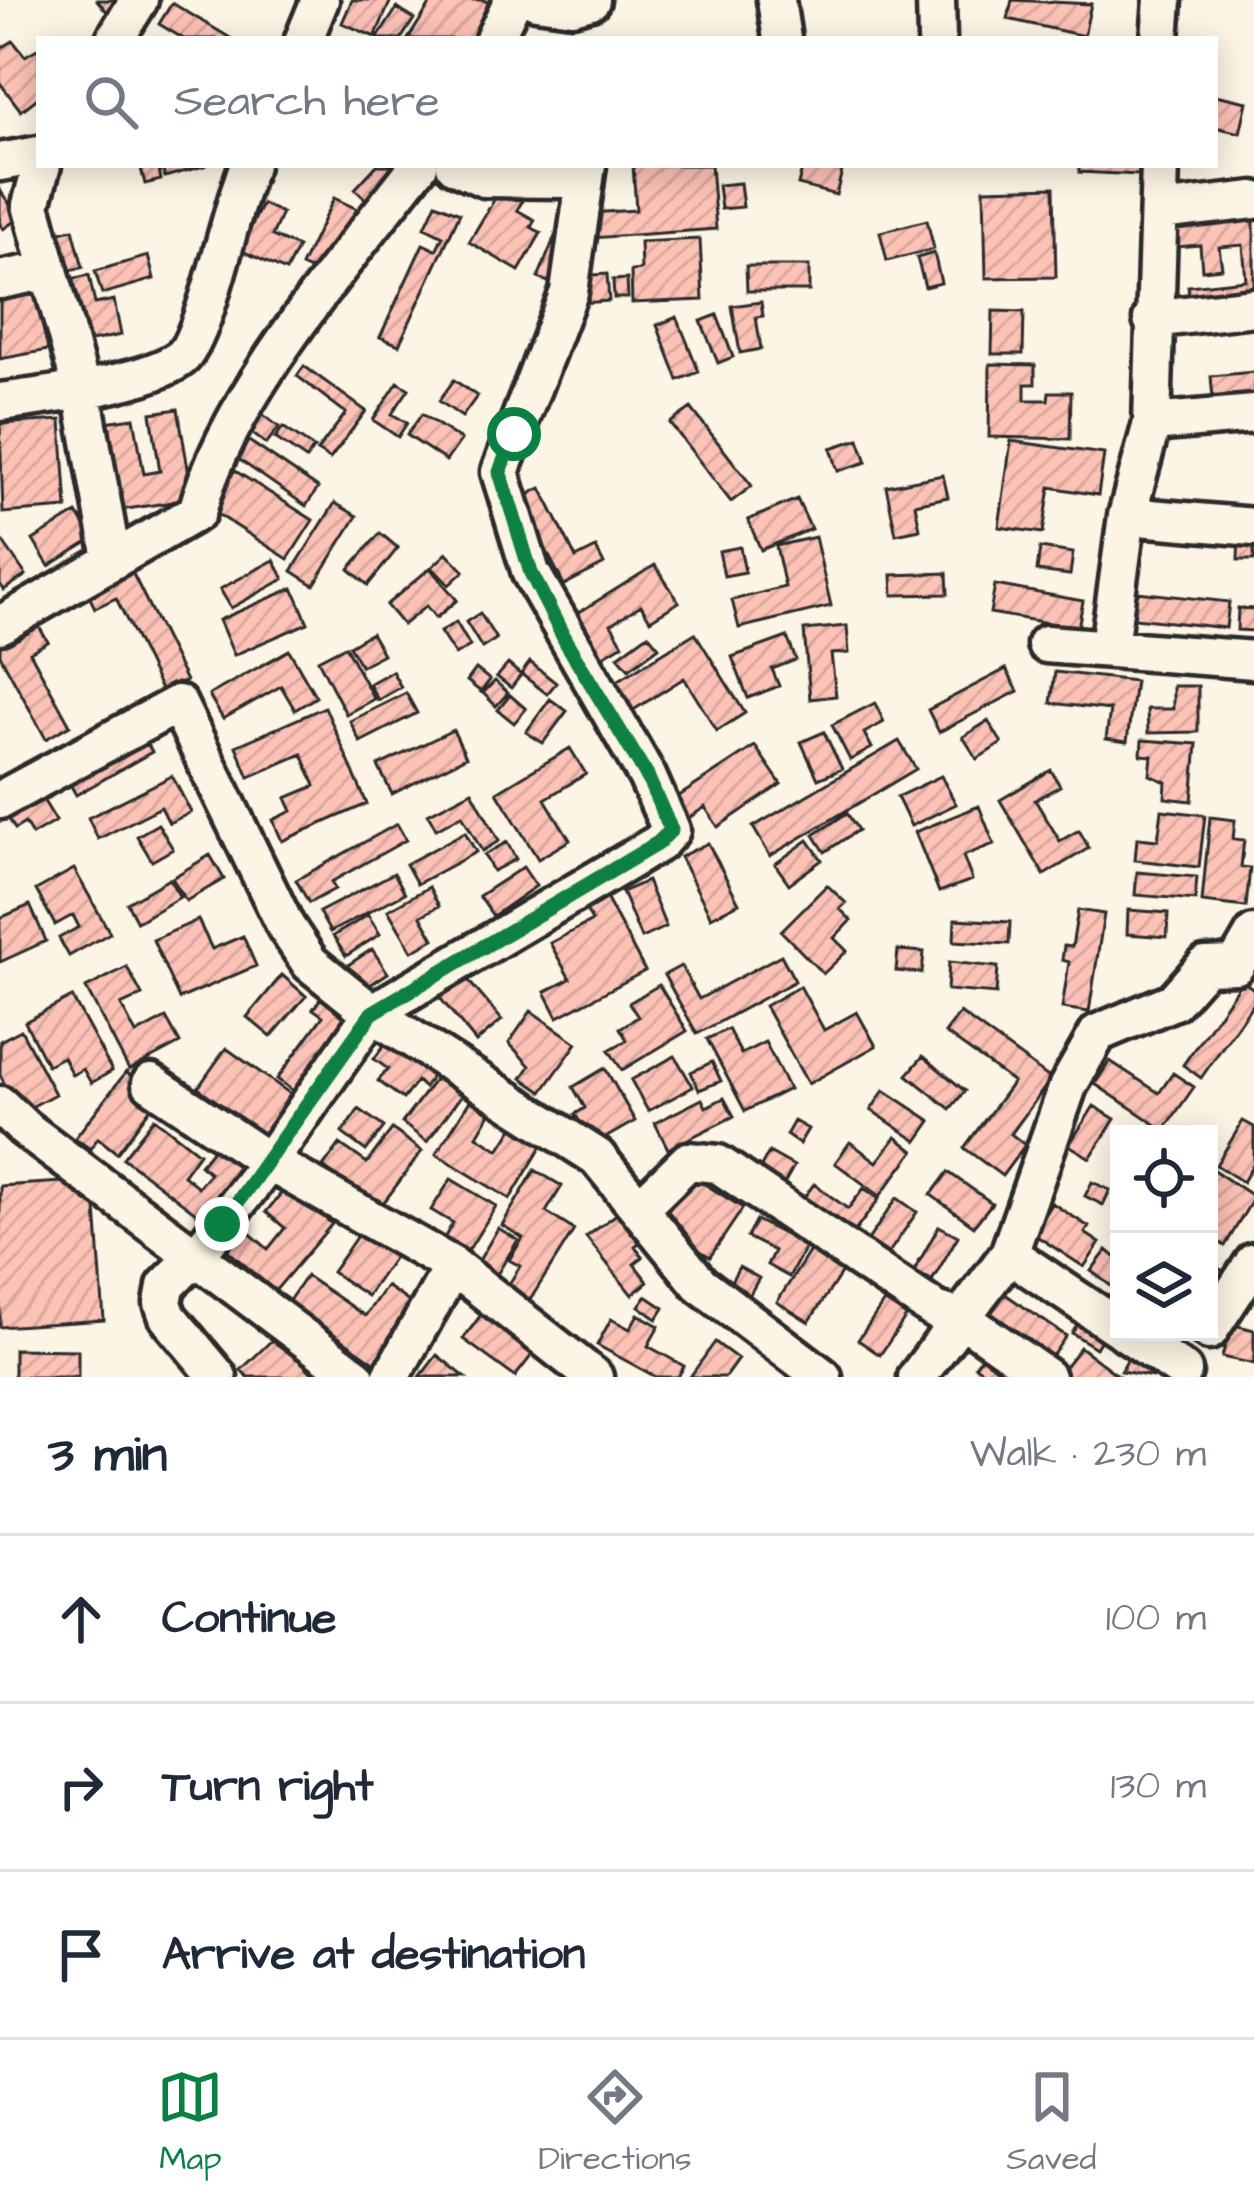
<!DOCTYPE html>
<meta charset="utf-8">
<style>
:root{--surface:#fff;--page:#f6f6f7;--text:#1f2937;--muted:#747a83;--line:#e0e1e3;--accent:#0b8043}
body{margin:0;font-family:"Architects Daughter",sans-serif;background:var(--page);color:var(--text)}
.controls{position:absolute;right:36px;bottom:36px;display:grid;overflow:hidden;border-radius:0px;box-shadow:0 6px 30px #0003}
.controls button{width:108px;height:108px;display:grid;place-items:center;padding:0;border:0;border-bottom:3px solid var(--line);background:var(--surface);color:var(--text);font:60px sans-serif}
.stop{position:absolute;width:36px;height:36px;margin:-27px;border:9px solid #0b8043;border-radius:50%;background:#fff}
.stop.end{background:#0b8043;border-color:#fff;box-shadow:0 3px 12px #0008}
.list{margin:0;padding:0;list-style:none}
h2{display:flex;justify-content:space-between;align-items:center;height:156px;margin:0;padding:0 48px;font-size:51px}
h2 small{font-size:39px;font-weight:400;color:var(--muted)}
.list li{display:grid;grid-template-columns:78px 1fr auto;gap:36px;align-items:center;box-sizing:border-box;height:168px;padding:0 48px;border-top:3px solid var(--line)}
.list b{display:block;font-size:45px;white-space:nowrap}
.list em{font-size:39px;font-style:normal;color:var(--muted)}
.icon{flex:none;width:66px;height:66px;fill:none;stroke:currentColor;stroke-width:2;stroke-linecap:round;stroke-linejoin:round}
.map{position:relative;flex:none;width:1254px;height:1377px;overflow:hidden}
.search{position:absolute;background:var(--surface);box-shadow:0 6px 30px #0003;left:36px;right:36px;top:36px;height:132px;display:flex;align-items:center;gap:30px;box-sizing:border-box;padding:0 42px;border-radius:0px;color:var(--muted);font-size:45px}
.sheet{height:660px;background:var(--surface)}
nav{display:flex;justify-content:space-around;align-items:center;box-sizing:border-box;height:168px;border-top:3px solid var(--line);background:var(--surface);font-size:33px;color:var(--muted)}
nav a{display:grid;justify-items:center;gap:6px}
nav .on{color:var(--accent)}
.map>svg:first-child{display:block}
.building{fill:url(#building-hatch);stroke:#2b2b2b;stroke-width:3}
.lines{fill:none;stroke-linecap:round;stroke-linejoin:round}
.street-casing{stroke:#2b2b2b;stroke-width:45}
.street{stroke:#fcf5e5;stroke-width:36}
.route{stroke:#0b8043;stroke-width:15}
</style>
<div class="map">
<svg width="1254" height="1377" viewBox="0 0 1254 1377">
<defs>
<pattern id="building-hatch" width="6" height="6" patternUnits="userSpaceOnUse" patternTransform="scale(3)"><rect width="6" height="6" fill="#fdc2b6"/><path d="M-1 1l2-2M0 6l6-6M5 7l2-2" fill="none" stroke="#d9a79d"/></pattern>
</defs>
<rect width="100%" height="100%" fill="#fcf5e5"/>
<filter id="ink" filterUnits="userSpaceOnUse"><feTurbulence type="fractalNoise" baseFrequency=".00833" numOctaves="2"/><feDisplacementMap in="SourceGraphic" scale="24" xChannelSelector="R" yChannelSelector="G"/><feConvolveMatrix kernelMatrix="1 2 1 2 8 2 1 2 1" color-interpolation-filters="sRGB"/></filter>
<g filter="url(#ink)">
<path class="building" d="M97,0H118L108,13Z
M352,0H391L375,37L342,23Z
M433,0H484L493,6L472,39H408Z
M1012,0L1091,4L1084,36L1008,19Z
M172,3L232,39H184L159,24Z
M397,8L414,19L401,39H377Z
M13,41L25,56L39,48V97L21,111L0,83V49Z
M1215,95L1247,102L1240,133L1215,127Z
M140,165H158L161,180L145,184Z
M161,165H207L165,177Z
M377,165H406L371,204L355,189Z
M633,165H711L716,229L592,238L590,213L636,210Z
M803,165L842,171L836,195L798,185Z
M1079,165H1140L1139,175L1079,172Z
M504,183L526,195L517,210L535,220L531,227L541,233L519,271L469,242Z
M740,183L743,207L721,209L718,185Z
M1054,187L1056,277L986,278L984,189Z
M0,190L19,218L3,229L0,224Z
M334,198L357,209L325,277L301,266Z
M436,203L460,213L399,345L380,337L423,244L436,250L443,236L425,227Z
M262,204L282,213L272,236L298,247L286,271L240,250Z
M1254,212V299L1190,305L1188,286L1246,280L1243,245L1219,247L1222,268L1202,270L1200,245L1177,247L1174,220Z
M927,220L934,249L887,261L880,232Z
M73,229L83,267L64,272L55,233Z
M558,229L576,236L556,285L538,278Z
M700,239L703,300L632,303L631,271L641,270L640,242Z
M934,253L941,283L925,287L917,258Z
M148,256L154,279L102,294L95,271Z
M746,266H809V291H747Z
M607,274L609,301L581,303L579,276Z
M89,275L95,304L114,300L121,335L81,343L67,280Z
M627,279L628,298H614L613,280Z
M36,293L48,350L0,359V300Z
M761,302L763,316L756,317L761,349L740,353L732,306Z
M993,311L1024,312L1023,354H992Z
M717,315L733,357L718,363L701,321Z
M677,317L699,372L678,380L657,325Z
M990,364L1035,365V384H1025V400H1048L1049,392H1071L1070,439L989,437Z
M304,366L366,411L330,459L317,451L346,413L297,376Z
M1254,372V396L1213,399L1211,376Z
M454,380L477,396L462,417L439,401Z
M398,382L409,389L392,414L407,423L398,437L373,420Z
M691,408L752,486L731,502L670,423Z
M178,409L193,499L120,510L105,422L134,418L144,474L160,471L151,413Z
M258,411L279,427L266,444L245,428Z
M422,414L461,440L446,461L407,435Z
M61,420L67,508L3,513L0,424Z
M283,427L314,448L306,459L275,438Z
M240,435L318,488L306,506L228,452Z
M859,439L867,462L838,471L831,448Z
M1011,441L1104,454L1098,495L1050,487L1043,533L999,527Z
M229,467L313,520L288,559L205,506Z
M943,475L948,497L915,504L920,529L896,534L886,486Z
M541,488L576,558L596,548L604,564L564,585L520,499Z
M797,499L811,529L761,550L748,520Z
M335,503L357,516L314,585L292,571Z
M77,513L93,539L49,566L33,540Z
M380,533L398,548L368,585L349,569Z
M1239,533L1254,534V560H1238Z
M815,537L831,606L739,628L732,600L785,587L776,546Z
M0,538L26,575L4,590L0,584Z
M740,547L745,572L724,576L719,551Z
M1040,548L1073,553L1070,575L1037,571Z
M447,553L464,571L449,585L432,567Z
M274,560L284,579L231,608L220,589Z
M655,565L679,602L650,620L641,605L611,624L623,644L600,658L573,616Z
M430,568L457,600L436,618L426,606L403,625L386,605Z
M131,570L186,681L162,692L116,598L95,608L87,592Z
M947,573L948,594L893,595L892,575Z
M995,585L1083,601L1078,628L990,613Z
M293,588L308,623L234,655L219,620Z
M1128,591L1229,602L1226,628L1125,617Z
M1238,608L1254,609V631L1237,630Z
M480,613L496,639L482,648L466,622Z
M35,620L48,642L30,652L70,725L46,739L0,655V638Z
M456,622L470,646L455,655L440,632Z
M847,626L849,653L831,654L836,696L810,699L804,630Z
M371,633L383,654L361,666L349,646Z
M695,633L745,713L717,731L684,678L624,716L606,688Z
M648,634L659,647L629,669L618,656Z
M787,637L796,660L772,669L779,686L748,698L732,657Z
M345,646L374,699L346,714L318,660Z
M289,650L316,697L295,710L281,686L223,719L209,695Z
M530,662L556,683L547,694L521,674Z
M508,664L521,675L511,688L497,677Z
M476,669L490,680L481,692L467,681Z
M1006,669L1018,691L939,732L928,710Z
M392,671L401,687L378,700L369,684Z
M1055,672L1135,681L1127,742L1106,739L1110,710L1051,703Z
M495,681L508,693L496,706L483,693Z
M1173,686H1198V732L1148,733L1147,709H1173Z
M406,693L417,713L360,742L350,721Z
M510,695L526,709L514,723L498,710Z
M550,699L567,711L543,743L526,732Z
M875,703L884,722L864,733L872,748L850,760L832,725Z
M325,707L367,804L282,841L273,820L292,811L286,798L315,786L302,754L249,777L236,746Z
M988,721L1002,743L977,759L963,737Z
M453,730L466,757L392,794L378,766Z
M824,732L842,769L818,779L801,742Z
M142,734L152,752L76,795L66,777Z
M1142,740L1197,744L1192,801L1165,798L1166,782L1150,775L1152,756L1141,755Z
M899,741L916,769L770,856L753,827Z
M755,746L781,784L718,827L705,807L680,824L667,804Z
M570,748L586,774L545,799L570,840L538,859L497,792Z
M1051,770L1060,786L1035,800L1060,841L1079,830L1089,848L1044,875L1000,800Z
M172,776L191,812L169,823L161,807L98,839L88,818Z
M941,776L956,804L911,826L897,797Z
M472,791L499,841L482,851L462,815L436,829L428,814Z
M39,793L56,821L32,835L25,823L15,829L5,813Z
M979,806L994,844L963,856L972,880L939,892L915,832Z
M1162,810L1205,815L1199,867L1135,860L1137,838L1158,840Z
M847,813L858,830L825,852L814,835Z
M1210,817L1235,820L1233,839L1244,840L1241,867L1250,868L1246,907L1202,902Z
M158,824L173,849L152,861L137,836Z
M397,824L406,840L331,882L335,889L309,903L296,880Z
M465,832L476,852L417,884L406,864Z
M808,840L822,860L789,884L775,864Z
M507,842L516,859L493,871L484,855Z
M708,843L739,903L711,917L680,857Z
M210,855L224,879L186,901L172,878Z
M523,867L536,886L493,916L479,896Z
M74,869L110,933L69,956L59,938L79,927L73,915L55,925L36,890Z
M1137,872L1197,877L1195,900L1135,895Z
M394,873L405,893L330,932L319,912Z
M169,879L180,897L137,922L127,903Z
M647,881L666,927L641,938L622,892Z
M827,885L846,903L840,909L851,920L834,938L847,951L823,974L781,931Z
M429,887L439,906L421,916L434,939L412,951L388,910Z
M604,894L645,971L558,1017L545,992L570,979L550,943L592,921L583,904Z
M30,905L46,941L0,962V918Z
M1078,910L1104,914L1089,1012L1062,1008L1069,962L1062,960L1064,946L1072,947Z
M1128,910L1168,913L1167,937L1127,934Z
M368,915L380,934L346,956L333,936Z
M955,919L1010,922L1009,944L954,941Z
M198,920L212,949L243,936L256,966L179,999L153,940Z
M372,949L388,973L361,991L345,967Z
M898,950L924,952L922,973L896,971Z
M781,955L795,981L697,1034L664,975L681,966L699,999Z
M949,962L998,967L996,994L947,990Z
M127,967L142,995L121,1005L136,1034L166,1018L180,1043L129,1070L86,988Z
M461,972L502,1020L476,1042L436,993Z
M282,975L306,996L271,1037L247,1017Z
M1242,981L1254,989V1002L1201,1078L1183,1065Z
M659,985L687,1031L622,1070L609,1050L627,1040L620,1028L638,1017L629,1003Z
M800,986L824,1030L857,1012L876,1046L808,1084L765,1006Z
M326,991L356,1013L297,1094L277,1079L323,1016L313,1009Z
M72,997L112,1071L91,1083L83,1069L72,1075L63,1057L47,1065L25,1022Z
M531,1011L577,1043L542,1092L522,1078L530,1066L509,1043Z
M960,1013L1051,1079L1011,1134L1025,1145L1002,1176L964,1148L1013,1082L945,1033Z
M728,1029L741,1054L765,1042L789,1089L745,1111L707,1039Z
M21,1030L55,1094L20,1113L0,1075V1041Z
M388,1040L434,1073L424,1088L417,1081L403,1099L378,1081L388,1069L374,1059Z
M226,1048L299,1100L271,1140L198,1088Z
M675,1056L693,1087L648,1111L631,1080Z
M923,1056L965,1091L950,1109L907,1075Z
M1110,1061L1159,1093L1173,1073L1194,1087L1164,1130L1095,1084Z
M712,1062L721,1081L699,1090L691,1072Z
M605,1068L635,1121L593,1145L575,1114L585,1108L573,1087Z
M126,1072L159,1097L117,1153L98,1138L90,1149L75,1138Z
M438,1075L463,1093L427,1142L402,1123Z
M884,1090L931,1121L917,1141L871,1110Z
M475,1093L495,1105L477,1136L499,1150L522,1114L551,1131L510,1199L436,1154Z
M724,1098L734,1116L668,1149L655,1123L702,1099L706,1107Z
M1094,1106L1115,1119L1090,1158L1069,1145Z
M359,1109L384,1127L366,1151L342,1133Z
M154,1118L199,1153L183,1175L198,1187L210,1173L200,1165L217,1144L242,1163L201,1217L123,1158Z
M794,1121L808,1129L799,1144L786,1135Z
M1243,1121L1254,1127V1163L1243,1182L1216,1165Z
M392,1129L422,1151L379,1209L323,1167L340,1144L367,1163Z
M896,1137L914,1151L880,1196L835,1163L850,1142L877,1162Z
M769,1152L794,1166L781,1189L756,1176Z
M1209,1167L1254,1197L1225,1246L1209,1236Z
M535,1170L562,1186L546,1212L574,1230L530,1300L508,1286L520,1266L509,1260L523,1238L502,1225Z
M948,1172L992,1203L974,1226L931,1195Z
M687,1173L743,1208L710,1257L655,1222Z
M451,1179L496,1206L466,1254L443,1240L453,1223L431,1210Z
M94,1180L104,1320L0,1327V1186Z
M1092,1182L1110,1190L1103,1205L1085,1196Z
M814,1184L848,1209L864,1188L879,1199L847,1242L798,1205Z
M287,1186L332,1224L275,1291L227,1250L245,1229L268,1249L285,1228L266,1212Z
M897,1198L917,1212L888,1254L868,1240Z
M1052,1203L1089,1227L1085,1233L1100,1243L1084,1267L1032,1233Z
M626,1207L648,1236L635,1246L643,1257L634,1264L648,1282L632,1295L586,1237Z
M368,1220L403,1244L367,1296L332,1272Z
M756,1220L806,1246L789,1277L767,1265L774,1251L747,1237Z
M939,1226L958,1236L932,1281L914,1271Z
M498,1228L518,1240L496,1276L477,1264Z
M813,1246L846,1266L809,1322L777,1302Z
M1107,1250L1119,1260V1292L1091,1271Z
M1209,1253L1213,1256L1209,1262L1223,1271L1209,1291Z
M739,1267L759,1278L746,1301L726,1290Z
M306,1276L365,1316L386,1286L415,1306L376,1363L288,1302Z
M995,1287L1066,1336L1045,1366L974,1317Z
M646,1296L664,1308L657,1319L639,1306Z
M886,1299L908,1314L880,1355L858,1340Z
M483,1312L535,1351L515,1377L463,1339Z
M638,1314L659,1326L648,1346L684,1366L678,1377H656L597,1345L611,1319L630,1329Z
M1081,1319L1105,1333L1096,1348L1072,1333Z
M1231,1324L1254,1330V1364L1222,1357Z
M276,1336L316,1377H248L241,1370Z
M715,1342L738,1359L725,1377H690Z
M1080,1347L1120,1377H1057Z
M988,1348L1030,1377H991L975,1366Z
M14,1349L78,1350V1377H14Z
M437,1355L465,1377H420Z
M1129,1356L1156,1371L1153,1377L1121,1371Z"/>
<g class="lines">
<defs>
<path id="street" d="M536,0L572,5L591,0
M776,0L782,39
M936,0L937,39
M115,39L139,0
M304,39L320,0
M494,39L513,0
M1160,39L1163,0
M0,162L39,155
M42,165L31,205L82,391L112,559
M455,165L484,178L565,179L575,165
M1160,211L1254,200
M0,280L49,270
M1152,319L1254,307
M0,402C44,396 147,384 181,358C205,339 232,203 249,165
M1152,423L1254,414
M1127,516L1254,527
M0,625L197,512C228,395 345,261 419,165
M1046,644L1254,660
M1109,646L1127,516L1152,423L1160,165
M0,800L178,704L286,927L310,963L372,1013L597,1157L700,1284L823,1377
M151,1083L269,1162L453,1266L594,1377
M0,1105L24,1128L356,1377
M641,1207L688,1161L718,1164L935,1310L963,1319L1046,1377
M1009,1254L1119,1328
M1209,1331L1254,1262
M1125,1332L1183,1371
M218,1377L168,1317L163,1303L166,1286L198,1254L269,1162L372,1013L659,843L671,830L647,776L531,573L500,472L569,292L587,165
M391,1377L453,1266
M917,1377L1009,1254L1068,1086L1098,1033L1174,1001L1205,966L1236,965L1254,934"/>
</defs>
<use href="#street" class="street-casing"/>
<use href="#street" class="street"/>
</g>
</g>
<g class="lines" filter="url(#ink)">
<path class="route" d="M222,1224L372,1013L658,843L671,830L647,776L566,642L531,573L500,472L514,434"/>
</g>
</svg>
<div class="controls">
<button><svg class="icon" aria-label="locate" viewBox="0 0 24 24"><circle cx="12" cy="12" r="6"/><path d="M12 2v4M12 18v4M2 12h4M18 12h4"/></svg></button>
<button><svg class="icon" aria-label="layers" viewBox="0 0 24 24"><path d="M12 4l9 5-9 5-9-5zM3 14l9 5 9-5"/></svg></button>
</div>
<div class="stop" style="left:514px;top:434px"></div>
<div class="stop end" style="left:222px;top:1224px"></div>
<div class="search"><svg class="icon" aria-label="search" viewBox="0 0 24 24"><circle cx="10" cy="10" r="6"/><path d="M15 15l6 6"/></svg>Search here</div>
</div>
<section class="sheet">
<h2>3 min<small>Walk · 230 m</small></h2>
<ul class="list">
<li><svg class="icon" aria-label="ahead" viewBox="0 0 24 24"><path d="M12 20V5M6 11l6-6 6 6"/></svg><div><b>Continue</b></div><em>100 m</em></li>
<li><svg class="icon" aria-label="right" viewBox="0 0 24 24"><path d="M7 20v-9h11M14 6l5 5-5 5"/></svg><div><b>Turn right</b></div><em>130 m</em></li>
<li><svg class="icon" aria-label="arrive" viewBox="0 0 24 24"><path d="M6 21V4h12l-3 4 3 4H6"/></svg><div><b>Arrive at destination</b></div></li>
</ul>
</section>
<nav>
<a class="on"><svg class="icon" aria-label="map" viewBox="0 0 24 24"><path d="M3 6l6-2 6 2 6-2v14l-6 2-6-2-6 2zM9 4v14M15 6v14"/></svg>Map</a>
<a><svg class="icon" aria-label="directions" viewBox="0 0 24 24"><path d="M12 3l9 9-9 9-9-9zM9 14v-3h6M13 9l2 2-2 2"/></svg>Directions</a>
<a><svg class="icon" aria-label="saved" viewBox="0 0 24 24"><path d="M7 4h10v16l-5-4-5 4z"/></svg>Saved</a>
</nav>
